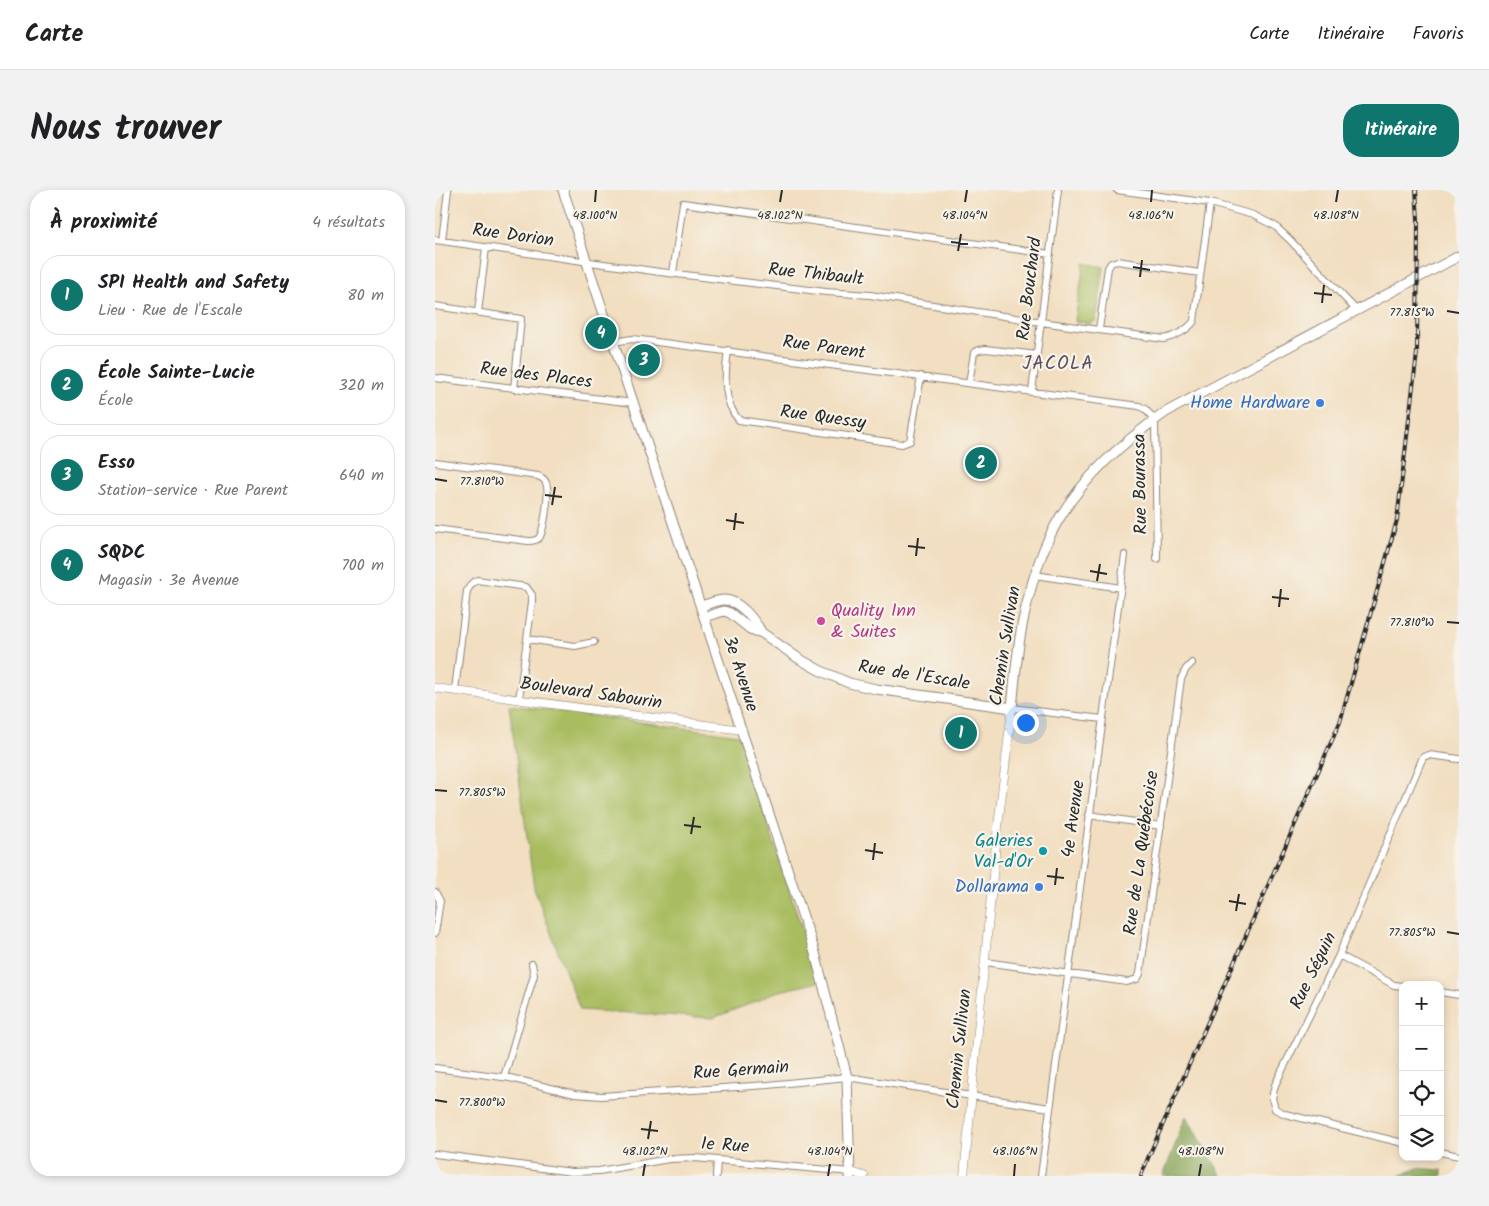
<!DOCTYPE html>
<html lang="fr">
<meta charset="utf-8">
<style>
:root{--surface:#fff;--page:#f2f2f2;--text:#202124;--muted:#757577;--line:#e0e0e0;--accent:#0f766e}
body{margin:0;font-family:Kalam,sans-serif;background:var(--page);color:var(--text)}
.controls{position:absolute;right:15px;bottom:15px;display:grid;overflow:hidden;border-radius:10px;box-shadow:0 2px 8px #0003}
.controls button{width:45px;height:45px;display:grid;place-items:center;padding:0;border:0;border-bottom:1px solid var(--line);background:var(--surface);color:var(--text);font:25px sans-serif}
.you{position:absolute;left:590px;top:532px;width:18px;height:18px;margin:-12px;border:4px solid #fff;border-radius:50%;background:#1a73e8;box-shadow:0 0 0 8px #1a73e833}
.badge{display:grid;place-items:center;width:32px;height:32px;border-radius:50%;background:var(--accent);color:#fff;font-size:16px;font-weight:700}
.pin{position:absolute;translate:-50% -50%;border:2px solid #fff;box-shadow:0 1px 5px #0006}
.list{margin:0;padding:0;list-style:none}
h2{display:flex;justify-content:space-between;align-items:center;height:65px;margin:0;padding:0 20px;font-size:21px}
h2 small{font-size:16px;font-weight:400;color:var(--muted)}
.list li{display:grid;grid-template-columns:32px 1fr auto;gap:15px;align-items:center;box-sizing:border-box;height:80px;margin:0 10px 10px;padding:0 10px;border:1px solid var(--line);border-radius:20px}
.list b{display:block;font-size:19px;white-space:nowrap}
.list p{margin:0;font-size:16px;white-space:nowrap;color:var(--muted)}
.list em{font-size:16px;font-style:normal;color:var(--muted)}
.icon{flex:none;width:28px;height:28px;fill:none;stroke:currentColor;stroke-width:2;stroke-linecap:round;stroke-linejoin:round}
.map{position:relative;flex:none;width:1024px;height:986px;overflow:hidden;border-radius:20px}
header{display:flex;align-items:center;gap:30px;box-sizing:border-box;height:70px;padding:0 25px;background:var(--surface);border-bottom:1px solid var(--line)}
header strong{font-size:24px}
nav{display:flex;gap:28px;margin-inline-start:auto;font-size:18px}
.intro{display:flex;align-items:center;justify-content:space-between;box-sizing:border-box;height:120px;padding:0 30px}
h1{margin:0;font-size:35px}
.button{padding:12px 22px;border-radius:20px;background:var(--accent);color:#fff;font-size:18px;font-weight:700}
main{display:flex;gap:30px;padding:0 30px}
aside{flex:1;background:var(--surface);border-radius:20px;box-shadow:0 2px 8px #0003}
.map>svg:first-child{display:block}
.green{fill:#a9bd61;stroke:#6a7446}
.forest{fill:#86a457;stroke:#586841}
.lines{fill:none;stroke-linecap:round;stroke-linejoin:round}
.minor-casing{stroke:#8e8476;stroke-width:8}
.tertiary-casing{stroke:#8e8476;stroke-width:9}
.secondary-casing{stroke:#8e8476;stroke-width:11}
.minor{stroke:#fff;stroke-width:6}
.tertiary{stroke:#fff;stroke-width:8}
.secondary{stroke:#fff;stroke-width:9}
.rail-casing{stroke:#2b2b2b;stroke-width:4}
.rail{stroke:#f7f3e8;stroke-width:2;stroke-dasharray:5.5;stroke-linecap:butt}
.ticks{fill:none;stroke:#2b2b2b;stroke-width:2}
.shop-dot{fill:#3f7fe0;stroke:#f7f3e8;stroke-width:2}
.hotel-dot{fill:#d1479c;stroke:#f7f3e8;stroke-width:2}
.culture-dot{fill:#0f9aa8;stroke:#f7f3e8;stroke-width:2}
.labels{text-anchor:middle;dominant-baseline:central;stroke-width:4.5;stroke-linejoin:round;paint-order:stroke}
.street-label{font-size:18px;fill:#2b2b2b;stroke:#f7f3e8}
.shop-label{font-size:18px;fill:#366cbe;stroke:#f7f3e8;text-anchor:end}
.hotel-label{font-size:18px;fill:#b23c85;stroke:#f7f3e8;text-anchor:start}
.culture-label{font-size:18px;fill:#0d838f;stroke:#f7f3e8;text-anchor:end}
.neighbourhood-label{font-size:19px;letter-spacing:1px;fill:#5d525f;stroke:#f7f3e8}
.ticks-label{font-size:12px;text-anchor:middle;fill:#2b2b2b;stroke:#f7f3e8;stroke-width:4.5;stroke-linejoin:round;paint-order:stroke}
</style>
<header>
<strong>Carte</strong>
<nav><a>Carte</a><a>Itinéraire</a><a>Favoris</a></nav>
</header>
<div class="intro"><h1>Nous trouver</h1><a class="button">Itinéraire</a></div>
<main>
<aside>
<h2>À proximité<small>4 résultats</small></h2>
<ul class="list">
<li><span class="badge">1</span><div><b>SPI Health and Safety</b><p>Lieu · Rue de l'Escale</p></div><em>80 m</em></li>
<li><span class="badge">2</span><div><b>École Sainte-Lucie</b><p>École</p></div><em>320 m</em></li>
<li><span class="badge">3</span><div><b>Esso</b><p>Station-service · Rue Parent</p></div><em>640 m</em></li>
<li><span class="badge">4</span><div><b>SQDC</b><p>Magasin · 3e Avenue</p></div><em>700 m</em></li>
</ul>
</aside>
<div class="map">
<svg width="1024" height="986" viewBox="0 0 1024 986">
<rect width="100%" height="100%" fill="#f7f3e8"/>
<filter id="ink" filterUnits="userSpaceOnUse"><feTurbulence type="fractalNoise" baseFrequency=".02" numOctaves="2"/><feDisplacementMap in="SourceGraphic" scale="10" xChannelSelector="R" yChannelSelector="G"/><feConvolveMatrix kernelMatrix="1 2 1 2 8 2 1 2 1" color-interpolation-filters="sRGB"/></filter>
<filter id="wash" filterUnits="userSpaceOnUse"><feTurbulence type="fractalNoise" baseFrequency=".0096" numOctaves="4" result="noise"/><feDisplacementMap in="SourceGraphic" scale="20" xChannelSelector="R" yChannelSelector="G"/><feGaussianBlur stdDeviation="1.12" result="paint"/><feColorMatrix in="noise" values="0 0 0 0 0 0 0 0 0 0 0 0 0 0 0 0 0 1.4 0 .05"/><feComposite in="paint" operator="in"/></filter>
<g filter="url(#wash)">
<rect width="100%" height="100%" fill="#f2dec0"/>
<path class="green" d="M649,73L669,77L661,130L655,134L640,131Z
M74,515L304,545L384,792L337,803L325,810L278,828L145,820L99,698Z"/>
<path class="forest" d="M751,926L787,986H728Z
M982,978L1007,980V986H964Z"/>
</g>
<g filter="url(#ink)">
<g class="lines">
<defs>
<path id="minor" d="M682,0L775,13L818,25L840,36L854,49L922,121
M0,50L225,82L391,102L435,105L606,132L729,149C739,147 753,140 759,131L775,13
M7,51L13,0
M238,83L248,13L615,64
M0,116L86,129L79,199
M43,122L51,58
M664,139L673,78L676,73L682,71L765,83
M178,152L197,149L214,151L704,216L710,219L720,230L722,369
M293,160C290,183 287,212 304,230L467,254L475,251L486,186
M0,188L198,213
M534,193L539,163L544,160L551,159L602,165
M597,201L623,0
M0,272L103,286C107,288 110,289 111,293C115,301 109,341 104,348C101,351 96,351 93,351L0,339
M600,385L686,398
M92,449L140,456L159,452
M20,500L32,401L36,394L42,390L91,397L97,405V412L84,509
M577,518L667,529
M654,625L726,636
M0,702L5,711L0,743
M904,765L959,795L968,796
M550,772L692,792L702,789L705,784L746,489L751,479L757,473
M1005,802L1024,805
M0,878L75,888L140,904L166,906L333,895L412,887L615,918
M69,887L99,785L97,774
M968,953L850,924L840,919L837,908L840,895L904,765L988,567L994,565L1024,569
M1005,962L1024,966
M0,964L137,982L164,981L234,969L260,968L416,982
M281,986L282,970
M606,986L690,365"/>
<path id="tertiary" d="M0,498L307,540
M416,982L429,986
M529,986L561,654L577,518"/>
<path id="secondary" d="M128,0L380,763L412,887L415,986
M266,416C274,414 281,410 289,410C305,410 320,431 327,443
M269,427L289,421L295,423L315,439L327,443L363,468L384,480L414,493L441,499L577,518C580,489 582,459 588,431C594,403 601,376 613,350C637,297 683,255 731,222L1024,66"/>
</defs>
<use href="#minor" class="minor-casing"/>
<use href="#tertiary" class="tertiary-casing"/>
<use href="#secondary" class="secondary-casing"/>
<use href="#minor" class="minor"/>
<use href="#tertiary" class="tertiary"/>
<use href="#secondary" class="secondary"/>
<defs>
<path id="rail" d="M706,986L713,968L905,532L962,330L982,163L983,29L981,0"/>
</defs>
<use href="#rail" class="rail-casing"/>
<use href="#rail" class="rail"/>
</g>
</g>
<path class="ticks" d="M160,12L161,0M345,12L347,0M530,12L532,0M716,12L717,0M901,12L903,0M516,52L533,54M523,61L526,44M698,77L715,80M705,87L707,70M879,103L897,105M887,113L889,95M1012,121L1024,123M0,289L12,291M110,305L127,307M117,315L120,297M291,330L309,333M299,340L301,323M473,356L490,358M481,366L483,348M655,381L672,384M662,391L665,374M837,407L854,409M844,417L846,399M1012,432L1024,433M0,600L12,601M249,635L266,637M256,644L259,627M430,660L448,663M438,670L440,653M612,686L629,688M620,695L622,678M794,711L811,714M801,721L804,704M1012,742L1024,744M0,910L12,912M206,939L223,941M213,949L216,931M208,986L210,974M393,986L395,974M579,986L580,974M764,986L766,974"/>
<g class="shop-dot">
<circle cx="885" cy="213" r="5"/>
<circle cx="604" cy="697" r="5"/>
</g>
<circle class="hotel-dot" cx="386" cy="431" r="5"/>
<circle class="culture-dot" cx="608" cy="661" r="5"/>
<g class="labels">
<g class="street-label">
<text transform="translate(78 46) rotate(8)">Rue Dorion</text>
<text transform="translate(381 85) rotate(6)">Rue Thibault</text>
<text transform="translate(595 99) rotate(-83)">Rue Bouchard</text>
<text transform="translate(389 158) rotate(8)">Rue Parent</text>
<text transform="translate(101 186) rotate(7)">Rue des Places</text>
<text transform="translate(388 228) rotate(8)">Rue Quessy</text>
<text transform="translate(706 294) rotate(-91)">Rue Bourassa</text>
<text transform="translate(571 456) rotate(-81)">Chemin Sullivan</text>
<text transform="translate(305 484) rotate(72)">3e Avenue</text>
<text transform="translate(479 486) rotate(9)">Rue de l'Escale</text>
<text transform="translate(156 504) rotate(8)">Boulevard Sabourin</text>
<text transform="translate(639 629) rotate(-82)">4e Avenue</text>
<text transform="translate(707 663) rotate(-82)">Rue de La Québécoise</text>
<text transform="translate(879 781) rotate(-64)">Rue Séguin</text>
<text transform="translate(525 859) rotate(-84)">Chemin Sullivan</text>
<text transform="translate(306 881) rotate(-4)">Rue Germain</text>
<text transform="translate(290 956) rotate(4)">1e Rue</text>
</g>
<g class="shop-label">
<text x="875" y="213">Home Hardware</text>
<text x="594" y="697">Dollarama</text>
</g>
<g class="hotel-label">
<text x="396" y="421">Quality Inn<tspan x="396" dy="21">&amp; Suites</tspan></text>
</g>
<g class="culture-label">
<text x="598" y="651">Galeries<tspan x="598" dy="21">Val-d'Or</tspan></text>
</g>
<g class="neighbourhood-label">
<text x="623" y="174">JACOLA</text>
</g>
</g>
<g class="ticks-label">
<text x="160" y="29">48.100°N</text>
<text x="345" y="29">48.102°N</text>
<text x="530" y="29">48.104°N</text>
<text x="716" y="29">48.106°N</text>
<text x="901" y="29">48.108°N</text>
<text x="977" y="126">77.815°W</text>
<text x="47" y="295">77.810°W</text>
<text x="977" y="436">77.810°W</text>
<text x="47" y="606">77.805°W</text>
<text x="977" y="746">77.805°W</text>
<text x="47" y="916">77.800°W</text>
<text x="210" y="965">48.102°N</text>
<text x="395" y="965">48.104°N</text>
<text x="580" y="965">48.106°N</text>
<text x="766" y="965">48.108°N</text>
</g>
</svg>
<div class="controls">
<button>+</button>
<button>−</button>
<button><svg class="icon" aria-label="locate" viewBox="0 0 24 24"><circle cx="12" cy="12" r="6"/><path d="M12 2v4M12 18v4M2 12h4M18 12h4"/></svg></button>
<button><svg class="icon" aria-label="layers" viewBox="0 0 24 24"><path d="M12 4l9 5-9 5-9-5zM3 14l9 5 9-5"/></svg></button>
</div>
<div class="you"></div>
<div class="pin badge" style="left:526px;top:543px">1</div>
<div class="pin badge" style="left:546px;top:273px">2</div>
<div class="pin badge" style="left:209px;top:170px">3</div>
<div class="pin badge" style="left:166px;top:143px">4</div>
</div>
</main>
